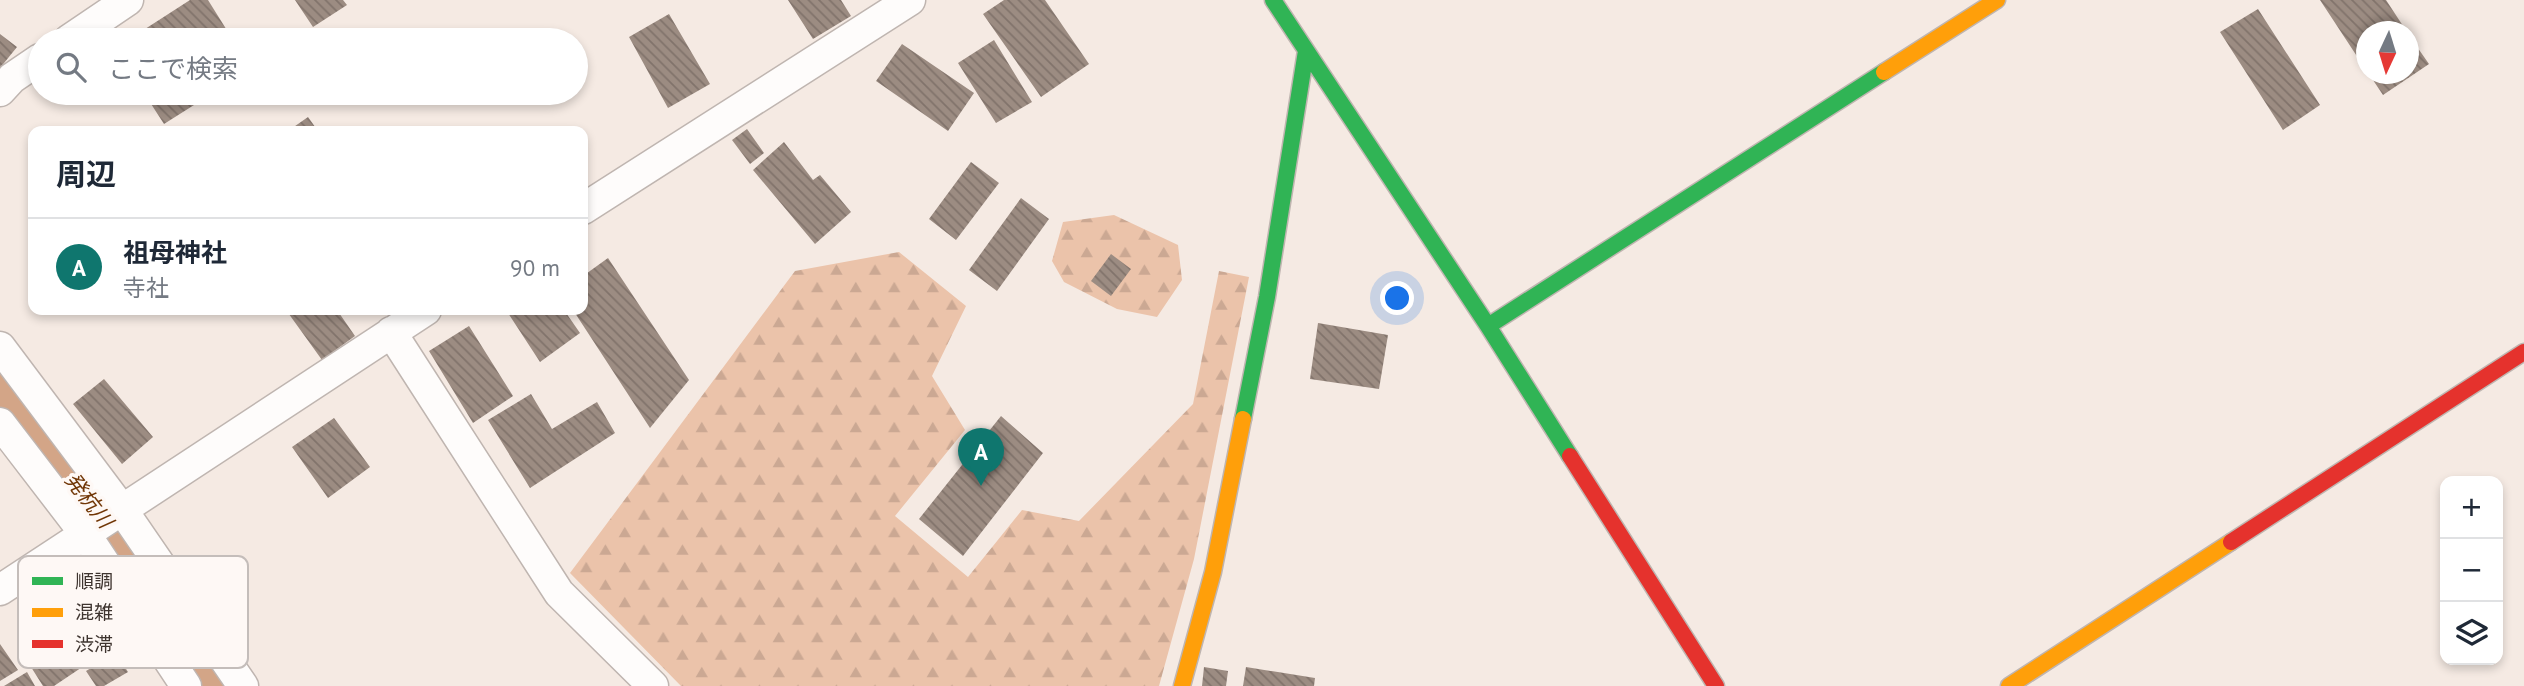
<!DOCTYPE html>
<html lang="ja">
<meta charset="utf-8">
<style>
:root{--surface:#fff;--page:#f6f6f7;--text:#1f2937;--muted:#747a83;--line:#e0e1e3;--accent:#0f766e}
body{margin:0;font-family:"PT Sans","Noto Sans JP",sans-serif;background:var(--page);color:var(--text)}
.controls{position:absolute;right:21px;bottom:21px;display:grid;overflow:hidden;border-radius:14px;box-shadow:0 4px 10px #0003}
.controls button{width:63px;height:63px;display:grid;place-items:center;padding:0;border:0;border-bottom:2px solid var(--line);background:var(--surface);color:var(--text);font:35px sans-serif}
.compass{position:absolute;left:2356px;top:21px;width:63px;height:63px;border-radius:50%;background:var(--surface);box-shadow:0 4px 10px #0003;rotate:184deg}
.you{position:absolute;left:1398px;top:299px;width:24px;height:24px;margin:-18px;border:5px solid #fff;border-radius:50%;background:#1a73e8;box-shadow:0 0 0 10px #1a73e833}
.badge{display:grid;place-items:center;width:46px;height:46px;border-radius:50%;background:var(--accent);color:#fff;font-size:23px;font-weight:700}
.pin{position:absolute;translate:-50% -58px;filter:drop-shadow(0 2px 4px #0008)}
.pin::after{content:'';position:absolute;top:37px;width:24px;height:21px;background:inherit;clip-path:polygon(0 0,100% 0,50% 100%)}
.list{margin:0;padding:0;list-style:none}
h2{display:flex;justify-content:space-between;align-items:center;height:91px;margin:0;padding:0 28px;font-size:30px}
h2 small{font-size:23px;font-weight:400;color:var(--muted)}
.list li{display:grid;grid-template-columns:46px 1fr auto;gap:21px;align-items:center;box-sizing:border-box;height:98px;padding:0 28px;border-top:2px solid var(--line)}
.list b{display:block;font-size:26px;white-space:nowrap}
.list p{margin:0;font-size:23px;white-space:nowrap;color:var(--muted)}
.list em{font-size:23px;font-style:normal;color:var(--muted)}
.icon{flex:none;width:38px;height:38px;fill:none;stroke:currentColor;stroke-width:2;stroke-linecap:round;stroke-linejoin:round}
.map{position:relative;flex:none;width:2524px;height:686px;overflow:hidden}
.search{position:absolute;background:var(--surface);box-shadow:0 4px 10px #0003;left:28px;top:28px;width:560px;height:77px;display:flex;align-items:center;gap:18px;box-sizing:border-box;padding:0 24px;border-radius:38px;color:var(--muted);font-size:26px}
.panel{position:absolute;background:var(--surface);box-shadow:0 4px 10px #0003;left:28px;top:126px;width:560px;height:189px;border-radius:14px}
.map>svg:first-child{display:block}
.forest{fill:url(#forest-firs)}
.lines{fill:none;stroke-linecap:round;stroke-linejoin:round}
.river{stroke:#d3a587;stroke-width:65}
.building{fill:url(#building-back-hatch)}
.street-casing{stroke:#bfb5b0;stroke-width:33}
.fast-casing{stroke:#bfb5b0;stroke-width:19}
.slow-casing{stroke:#bfb5b0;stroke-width:19}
.jam-casing{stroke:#bfb5b0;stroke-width:19}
.street{stroke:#fefcfb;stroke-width:30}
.fast{stroke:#30b455;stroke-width:16}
.slow{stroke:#ff9f0a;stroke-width:16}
.jam{stroke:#e5322d;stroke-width:16}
.labels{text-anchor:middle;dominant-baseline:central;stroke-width:7;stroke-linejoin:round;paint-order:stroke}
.water-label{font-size:21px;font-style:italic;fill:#713707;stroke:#fef8f5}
.key{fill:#fef8f5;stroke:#c4bdba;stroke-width:2}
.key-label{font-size:19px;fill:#3e342f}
</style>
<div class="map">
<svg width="2524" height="686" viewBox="0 0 2524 686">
<defs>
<pattern id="forest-firs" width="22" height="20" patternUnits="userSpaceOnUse" patternTransform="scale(1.75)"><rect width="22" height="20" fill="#ebc3aa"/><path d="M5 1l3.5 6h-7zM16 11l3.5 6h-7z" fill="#cba893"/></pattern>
<pattern id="building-back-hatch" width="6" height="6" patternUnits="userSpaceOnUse" patternTransform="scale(1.75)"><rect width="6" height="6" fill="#9c8c82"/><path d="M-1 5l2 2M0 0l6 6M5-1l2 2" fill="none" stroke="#81736b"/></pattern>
</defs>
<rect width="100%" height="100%" fill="#f5eae3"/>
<path class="forest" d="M1114,215L1178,245L1182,280L1157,317L1117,309L1064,282L1052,261L1063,222Z
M899,252L966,306L932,376L965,430L895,516L968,577L1022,510L1079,521L1193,404L1219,271L1249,277L1194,559L1159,686H681L570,573L795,271Z"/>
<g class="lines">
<path class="river" d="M0,387L130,553L221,686"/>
</g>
<path class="building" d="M190,0H208L233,40H128Z
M295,0H343L347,5L313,27Z
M788,0H841L851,16L813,39Z
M1004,0H1045L1089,64L1041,97L983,14Z
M2320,0H2386L2407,32H2366V70Z
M2258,9L2320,105L2283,130L2220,32Z
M669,14L710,84L668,108L629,37Z
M0,34L17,47L0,68Z
M2408,34L2429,64L2383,95L2369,74H2408Z
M994,40L1032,102L996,123L958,63Z
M902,44L974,93L948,131L876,81Z
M144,93H213L164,124Z
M308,117L318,131H288Z
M747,129L764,153L750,164L732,140Z
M784,142L813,180L820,175L851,212L815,244L753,170Z
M971,162L999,183L956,240L929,219Z
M1021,198L1049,219L997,291L969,270Z
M1111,254L1131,269L1111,296L1091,281Z
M608,258L689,380L650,428L573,310H583V276Z
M286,310H337L355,336L322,360Z
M506,310H564L580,333L540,362Z
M1318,323L1388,335L1379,389L1310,379Z
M469,326L513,396L473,423L429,351Z
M104,379L153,437L122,464L73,404Z
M531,394L552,429L597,402L615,433L530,488L488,420Z
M1001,416L1043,453L963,556L919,519Z
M334,418L370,467L328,498L292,447Z
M93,586L127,637L54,686H43L19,648L55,626L68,647L82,637L62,607Z
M0,644L18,670L0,681Z
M116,653L128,672L104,686H96L86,671Z
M1204,667L1228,671L1226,686H1202Z
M1246,667L1315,678L1314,686H1243Z
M27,672L35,686H4Z"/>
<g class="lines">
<defs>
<path id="street" d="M69,40L128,0
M0,91L12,78L40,59
M583,209L910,0
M391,332L559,593L653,686
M0,347L123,511L243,686
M0,423L86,535L186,686
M0,590L426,310"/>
<path id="fast" d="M1273,0L1488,326L1570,456
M1488,326L1884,72
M1243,419L1267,297L1306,51"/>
<path id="slow" d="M1884,72L1997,0
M1182,686L1213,572L1243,419
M2009,686L2231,542"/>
<path id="jam" d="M1570,456L1716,686
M2231,542L2524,352"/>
</defs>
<use href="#street" class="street-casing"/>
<use href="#fast" class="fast-casing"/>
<use href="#slow" class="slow-casing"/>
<use href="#jam" class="jam-casing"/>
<use href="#street" class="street"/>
<use href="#fast" class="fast"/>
<use href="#slow" class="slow"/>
<use href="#jam" class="jam"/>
</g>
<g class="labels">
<g class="water-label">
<text transform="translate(89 500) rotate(52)">発杭川</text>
</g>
</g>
<rect x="18" y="556" width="230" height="112" rx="10" class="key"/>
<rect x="32" y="577" width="31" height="8" fill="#30b455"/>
<rect x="32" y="608" width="31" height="9" fill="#ff9f0a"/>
<rect x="32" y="640" width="31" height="8" fill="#e5322d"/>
<g class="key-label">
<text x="75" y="588">順調</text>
<text x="75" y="619">混雑</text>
<text x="75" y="651">渋滞</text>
</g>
</svg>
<div class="controls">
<button>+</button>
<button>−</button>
<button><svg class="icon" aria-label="layers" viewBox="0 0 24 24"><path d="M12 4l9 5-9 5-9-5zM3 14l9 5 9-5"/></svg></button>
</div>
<svg class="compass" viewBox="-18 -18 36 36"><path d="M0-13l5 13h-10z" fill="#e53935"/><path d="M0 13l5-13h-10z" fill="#747a83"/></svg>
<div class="you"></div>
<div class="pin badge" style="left:981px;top:486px">A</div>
<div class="search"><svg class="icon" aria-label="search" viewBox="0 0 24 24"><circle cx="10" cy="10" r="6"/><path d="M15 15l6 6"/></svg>ここで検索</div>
<section class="panel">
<h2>周辺<small></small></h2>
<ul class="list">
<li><span class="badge">A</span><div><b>祖母神社</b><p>寺社</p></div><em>90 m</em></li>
</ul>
</section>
</div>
